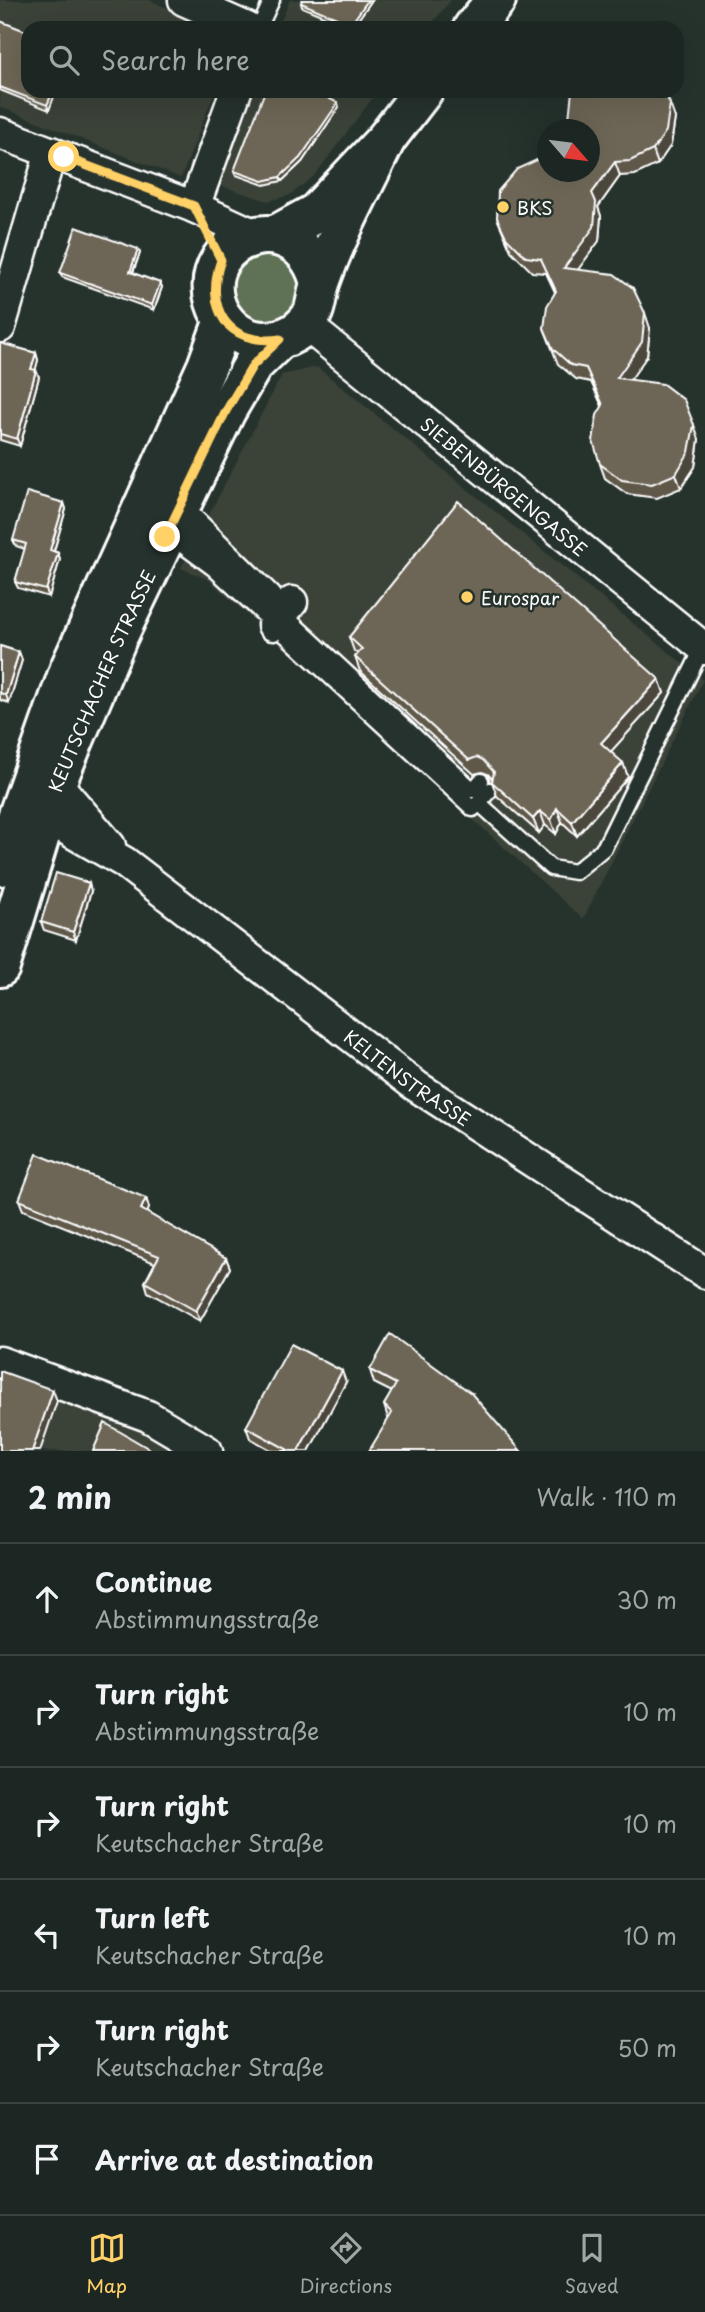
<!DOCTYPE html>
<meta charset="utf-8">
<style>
:root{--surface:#1c2622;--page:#29322f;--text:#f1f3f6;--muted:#a0a5a5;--line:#3a4340;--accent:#ffd166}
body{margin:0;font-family:"Playpen Sans",sans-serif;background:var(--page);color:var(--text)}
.compass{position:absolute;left:537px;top:119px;width:63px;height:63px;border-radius:50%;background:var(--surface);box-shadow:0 7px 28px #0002;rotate:118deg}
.stop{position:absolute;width:21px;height:21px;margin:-16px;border:5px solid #ffd166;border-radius:50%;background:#fff}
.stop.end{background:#ffd166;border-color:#fff;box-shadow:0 2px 7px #0008}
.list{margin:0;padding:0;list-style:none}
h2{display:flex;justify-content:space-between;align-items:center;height:91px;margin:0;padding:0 28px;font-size:30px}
h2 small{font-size:23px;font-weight:400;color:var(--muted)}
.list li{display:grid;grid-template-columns:46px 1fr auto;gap:21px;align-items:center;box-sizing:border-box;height:112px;padding:0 28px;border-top:2px solid var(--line)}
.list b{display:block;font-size:26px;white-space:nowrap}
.list p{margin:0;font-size:23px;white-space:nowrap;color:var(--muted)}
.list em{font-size:23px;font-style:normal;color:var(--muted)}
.icon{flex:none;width:38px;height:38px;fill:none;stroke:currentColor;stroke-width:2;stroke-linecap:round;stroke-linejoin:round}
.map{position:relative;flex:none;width:705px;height:1451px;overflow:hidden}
.search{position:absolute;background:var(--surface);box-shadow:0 7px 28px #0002;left:21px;right:21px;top:21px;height:77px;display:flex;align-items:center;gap:18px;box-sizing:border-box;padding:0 24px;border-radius:21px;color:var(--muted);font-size:26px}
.sheet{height:763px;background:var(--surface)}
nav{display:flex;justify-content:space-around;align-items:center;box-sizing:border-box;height:98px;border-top:2px solid var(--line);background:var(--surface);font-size:19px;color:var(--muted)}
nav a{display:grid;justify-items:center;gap:4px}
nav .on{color:var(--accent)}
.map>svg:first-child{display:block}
.built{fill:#3b4239}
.green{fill:#5e7255;stroke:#aeb8aa;stroke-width:2}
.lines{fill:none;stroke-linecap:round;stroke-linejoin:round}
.lane-casing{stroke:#fff;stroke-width:19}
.street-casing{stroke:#fff;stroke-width:35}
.secondary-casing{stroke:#fff;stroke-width:44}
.lane{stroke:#26332d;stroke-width:14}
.street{stroke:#26332d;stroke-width:30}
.secondary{stroke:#26332d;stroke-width:38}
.wall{fill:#5e584a;stroke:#fff;stroke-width:2}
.shaded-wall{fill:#4c473c;stroke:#fff;stroke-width:2}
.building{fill:#6d6656;stroke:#fff;stroke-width:2}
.route{stroke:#ffd166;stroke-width:9}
.poi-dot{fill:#ffd166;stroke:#26332d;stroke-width:2.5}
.labels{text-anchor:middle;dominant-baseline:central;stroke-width:5;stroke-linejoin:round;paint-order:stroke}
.poi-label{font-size:18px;fill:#fff;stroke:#26332d;text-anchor:start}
.street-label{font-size:18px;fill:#fff;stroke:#26332d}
</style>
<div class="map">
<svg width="705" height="1451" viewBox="0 0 705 1451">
<rect width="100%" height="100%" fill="#26332d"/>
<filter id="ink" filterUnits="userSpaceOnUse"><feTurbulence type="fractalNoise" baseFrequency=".0143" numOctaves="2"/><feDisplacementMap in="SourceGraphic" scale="14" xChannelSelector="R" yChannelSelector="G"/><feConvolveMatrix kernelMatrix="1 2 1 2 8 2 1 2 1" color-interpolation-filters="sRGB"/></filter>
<g filter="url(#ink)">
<path class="built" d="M0,0H149L213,28H28V91H215L181,178L0,107Z
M290,0H451L428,28H278Z
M252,91H378L314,176L290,195L268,201L215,184Z
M317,367L703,680L583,919L209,580L181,568L282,375Z
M0,1377L145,1429L182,1451H0Z"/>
<path class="green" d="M233 290a34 34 0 1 1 68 0a34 34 0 1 1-68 0Z"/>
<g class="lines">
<defs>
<path id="lane" d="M259,28L272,0
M167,534L213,568L473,809L490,790
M280,611L473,790L481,781
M479,803L551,868L575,872L604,848L703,647"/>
<g id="street">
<path d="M184,0L247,28"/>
<path d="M0,133L194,207L255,235"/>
<path d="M194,207L236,91"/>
<path id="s1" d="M305,324L705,649"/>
<path d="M0,327L51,152"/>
<path d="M178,511L267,599"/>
<path d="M273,625L292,602"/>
<path d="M56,783L110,846"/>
<path id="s2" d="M28,807L124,862L416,1086L705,1273"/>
<path d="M0,1362L148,1416L207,1451"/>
</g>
<g id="secondary">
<path d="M473,28L496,0"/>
<path d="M276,235L316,213L386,139L423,91"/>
<path d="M320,283C298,200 196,237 215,302C220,319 234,334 251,339C269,344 292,339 305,324C318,311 315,296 321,280C338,232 364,185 386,139"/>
<path d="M0,866L70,668L207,366L224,320"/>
<path id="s3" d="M0,967L56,783L118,636L226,411L253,365L280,339"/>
</g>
</defs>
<use href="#lane" class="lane-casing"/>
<use href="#street" class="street-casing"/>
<use href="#secondary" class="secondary-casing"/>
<use href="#lane" class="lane"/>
<use href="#street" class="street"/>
<use href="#secondary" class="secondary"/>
</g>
<path class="wall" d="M302,0H372L352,28L302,7L301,3Z
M0,21L56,91L49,110L0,90Z
M339,107L302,162L282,181L264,185L236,175L234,171Z
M675,118L671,145L658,164L635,175L620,176L598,207L601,216L599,241L578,269L650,328L647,356L630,380L699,439L695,467L681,488L657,498L627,494L605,478L600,464L602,406L591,382L576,379L558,364L544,328L555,292L546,273L532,272L511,251L497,218L590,172Z
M138,249L140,253L133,273L160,283L162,287L154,310L62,277L60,273Z
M0,343L36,353L38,360L35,370L39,377L20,446L0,440Z
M64,503L66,509L54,551L58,553L60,559L49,597L18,588L15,582L25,549L16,546L13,540Z
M349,637L659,679L664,693L610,752L623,763L628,777L577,836L562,822L556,834L545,825L539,833L497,796L492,782L493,780L488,774L482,772L474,774L360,671L355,657L358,654L354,651Z
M0,646L19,652L22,660L9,703L0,700Z
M91,891L76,940L44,930L41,922Z
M146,1198L149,1208L147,1213L226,1258L230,1268L200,1321L148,1292L145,1282L155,1263L23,1210L19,1200Z
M370,1370L471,1393L388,1418L384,1405L392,1392L374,1383Z
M346,1382L309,1451H273L250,1438L246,1427Z"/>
<path class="shaded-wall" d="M368,0H372L352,28L351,24Z
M53,91H56L49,110L47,105Z
M338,103L339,107L302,162L282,181L280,177Z
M670,104L675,118L671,145L658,164L653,150Z
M615,162L620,176L598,207L601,216L599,241L569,282L564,268L592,193Z
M138,249L140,253L131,276L130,272Z
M160,283L162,287L154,310L152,305Z
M645,313L650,328L647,356L622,392L617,378Z
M36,353L38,360L34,376L31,369Z
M36,370L39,377L20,446L17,439Z
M694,425L699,439L695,467L681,488L676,474Z
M64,503L66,509L52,557L50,550Z
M58,553L60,559L49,597L46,590Z
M19,652L22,660L9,703L6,695Z
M659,679L664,693L606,757L601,743Z
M623,763L628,777L577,836L572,822Z
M557,808L562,822L556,834L551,820Z
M540,811L545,825L539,833L533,819Z
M89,883L91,891L76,940L73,932Z
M146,1198L149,1208L145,1219L141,1209Z
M226,1258L230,1268L200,1321L196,1311Z
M342,1371L346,1382L309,1451H298Z
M53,1390L57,1401L40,1451H32Z"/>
<path class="building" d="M302,0H368L351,24L301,3Z
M0,21L28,32V91H53L47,105L0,87Z
M265,91H315L338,103L300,158L280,177L263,181L234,171Z
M572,91H664L670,104L666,131L653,150L630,161L615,162L592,193L596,202L594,227L564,268L614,274L633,288L645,313L642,342L617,378L663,384L684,400L694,425L689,452L676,474L652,484L622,480L600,464L593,441L597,415L603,405L586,368L571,365L553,349L544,328L547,306L556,291L541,259L526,257L506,237L497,218L498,191L517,169L539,159H548V172H590V130H573L569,119Z
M76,227L138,249L130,272L160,283L152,305L60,273Z
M0,343L36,353L31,369L36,370L17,439L0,434Z
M27,492L64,503L50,550L58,553L46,590L15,582L26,544L13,540Z
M458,501L659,679L601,743L623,763L572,822L557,808L551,820L540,811L533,819L492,782L494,772L483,760L477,757L469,760L355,657L362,649L349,637Z
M0,646L19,652L6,695L0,693Z
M56,873L89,883L73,932L41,922Z
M37,1154L146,1198L141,1209L226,1258L196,1311L145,1282L159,1256L19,1200Z
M390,1334L471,1393L521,1451H369L392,1413L384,1405L396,1384L370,1370Z
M291,1344L342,1371L298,1451H290L246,1427Z
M0,1371L53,1390L32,1451H0Z
M105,1423L153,1451H93Z"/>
</g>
<g class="lines" filter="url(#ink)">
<path class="route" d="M64,157L194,206L221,260C204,308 227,346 280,339L253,365L226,411L165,537"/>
</g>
<g class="poi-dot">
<circle cx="503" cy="207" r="7"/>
<circle cx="467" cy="597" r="7"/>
</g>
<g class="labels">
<g class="poi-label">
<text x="517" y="207">BKS</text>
<text x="481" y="597">Eurospar</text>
</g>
<g class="street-label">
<text stroke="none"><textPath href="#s1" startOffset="257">SIEBENBÜRGENGASSE</textPath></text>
<text stroke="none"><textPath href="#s3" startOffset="304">KEUTSCHACHER STRASSE</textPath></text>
<text stroke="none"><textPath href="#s2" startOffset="467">KELTENSTRASSE</textPath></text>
</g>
</g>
</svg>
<svg class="compass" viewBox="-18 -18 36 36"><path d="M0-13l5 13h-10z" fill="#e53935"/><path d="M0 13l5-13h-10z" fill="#a0a5a5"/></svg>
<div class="stop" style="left:64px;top:157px"></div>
<div class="stop end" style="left:165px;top:537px"></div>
<div class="search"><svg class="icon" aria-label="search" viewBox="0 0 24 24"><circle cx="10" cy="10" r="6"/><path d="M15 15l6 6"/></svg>Search here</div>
</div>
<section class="sheet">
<h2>2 min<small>Walk · 110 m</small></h2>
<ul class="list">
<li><svg class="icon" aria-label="ahead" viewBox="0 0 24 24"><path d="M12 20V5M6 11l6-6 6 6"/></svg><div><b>Continue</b><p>Abstimmungsstraße</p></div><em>30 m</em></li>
<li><svg class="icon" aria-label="right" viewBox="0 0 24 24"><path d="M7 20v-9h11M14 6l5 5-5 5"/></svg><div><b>Turn right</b><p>Abstimmungsstraße</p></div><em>10 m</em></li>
<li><svg class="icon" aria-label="right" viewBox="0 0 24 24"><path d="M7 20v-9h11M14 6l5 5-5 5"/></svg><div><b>Turn right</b><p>Keutschacher Straße</p></div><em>10 m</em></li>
<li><svg class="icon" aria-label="left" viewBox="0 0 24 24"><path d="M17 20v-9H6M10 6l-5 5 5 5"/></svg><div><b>Turn left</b><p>Keutschacher Straße</p></div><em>10 m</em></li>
<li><svg class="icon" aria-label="right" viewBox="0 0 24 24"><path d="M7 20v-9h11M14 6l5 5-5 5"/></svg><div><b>Turn right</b><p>Keutschacher Straße</p></div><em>50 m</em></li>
<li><svg class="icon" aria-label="arrive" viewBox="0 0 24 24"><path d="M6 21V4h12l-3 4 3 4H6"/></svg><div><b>Arrive at destination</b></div></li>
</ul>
</section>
<nav>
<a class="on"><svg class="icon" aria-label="map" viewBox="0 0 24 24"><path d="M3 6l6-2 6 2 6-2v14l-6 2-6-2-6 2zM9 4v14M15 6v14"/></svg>Map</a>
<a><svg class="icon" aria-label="directions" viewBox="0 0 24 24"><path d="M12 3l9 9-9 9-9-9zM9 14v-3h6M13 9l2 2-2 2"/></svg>Directions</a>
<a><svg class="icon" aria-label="saved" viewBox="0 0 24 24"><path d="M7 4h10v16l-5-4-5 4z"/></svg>Saved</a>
</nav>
